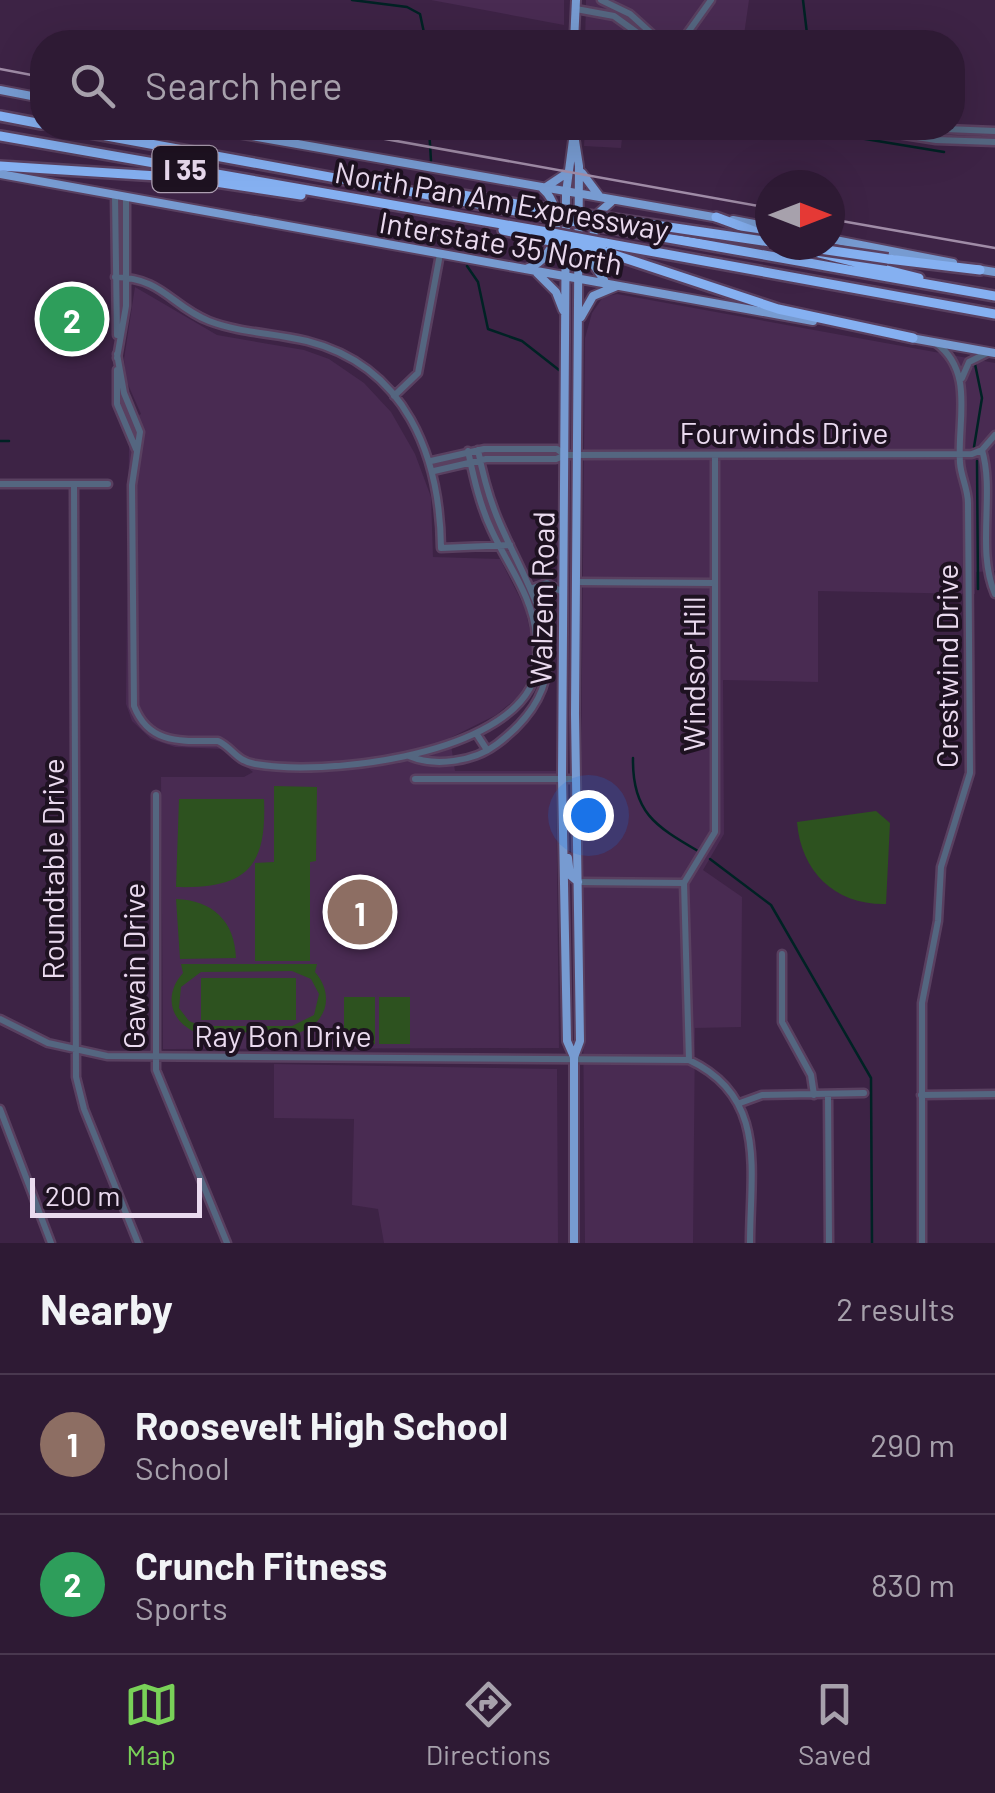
<!DOCTYPE html>
<style>
:root{--surface:#2e1a34;--page:#3a2740;--text:#f1f3f6;--muted:#a7a1ac;--line:#49384f;--accent:#79d158}
body{margin:0;font-family:Barlow,sans-serif;background:var(--page);color:var(--text)}
.compass{position:absolute;left:755px;top:170px;width:90px;height:90px;border-radius:50%;background:var(--surface);box-shadow:0 10px 40px #0002;rotate:90deg}
.scale{position:absolute;left:30px;bottom:25px;width:172px;box-sizing:border-box;padding-left:10px;border:5px solid #eadaef;border-top:0;font-size:28px;line-height:35px;white-space:nowrap;color:#eadaef;-webkit-text-stroke:8px #1e1221;paint-order:stroke}
.you{position:absolute;left:588px;top:815px;width:35px;height:35px;margin:-25px;border:8px solid #fff;border-radius:50%;background:#1a73e8;box-shadow:0 0 0 15px #1a73e833}
.badge{display:grid;place-items:center;width:65px;height:65px;border-radius:50%;background:var(--accent);color:#fff;font-size:32px;font-weight:700}
.pin{position:absolute;translate:-50% -50%;border:5px solid #fff;box-shadow:0 2px 10px #0006}
.list{margin:0;padding:0;list-style:none}
h2{display:flex;justify-content:space-between;align-items:center;height:130px;margin:0;padding:0 40px;font-size:42px}
h2 small{font-size:32px;font-weight:400;color:var(--muted)}
.list li{display:grid;grid-template-columns:65px 1fr auto;gap:30px;align-items:center;box-sizing:border-box;height:140px;padding:0 40px;border-top:2px solid var(--line)}
.list b{display:block;font-size:38px;white-space:nowrap}
.list p{margin:0;font-size:32px;white-space:nowrap;color:var(--muted)}
.list em{font-size:32px;font-style:normal;color:var(--muted)}
.icon{flex:none;width:55px;height:55px;fill:none;stroke:currentColor;stroke-width:2;stroke-linecap:round;stroke-linejoin:round}
.map{position:relative;flex:none;width:995px;height:1243px;overflow:hidden}
.search{position:absolute;background:var(--surface);box-shadow:0 10px 40px #0002;left:30px;right:30px;top:30px;height:110px;display:flex;align-items:center;gap:25px;box-sizing:border-box;padding:0 35px;border-radius:40px;color:var(--muted);font-size:38px}
.sheet{height:410px;background:var(--surface)}
nav{display:flex;justify-content:space-around;align-items:center;box-sizing:border-box;height:140px;border-top:2px solid var(--line);background:var(--surface);font-size:28px;color:var(--muted)}
nav a{display:grid;justify-items:center;gap:5px}
nav .on{color:var(--accent)}
.map>svg:first-child{display:block}
.built{fill:#492b52}
.green{fill:#2d521f;fill-rule:evenodd}
.lines{fill:none;stroke-linecap:round;stroke-linejoin:round}
.stream{stroke:#002224;stroke-width:2.5}
.minor-casing{stroke:#594060;stroke-width:11}
.major-casing{stroke:#594060;stroke-width:12}
.highway-casing{stroke:#594060;stroke-width:14}
.minor{stroke:#546680;stroke-width:6}
.major{stroke:#779bd1;stroke-width:8}
.highway{stroke:#85b0f1;stroke-width:9}
.rail{stroke:#a08ca7;stroke-width:2.5}
.highway-bridge-casing{stroke:#594060;stroke-width:14;stroke-linecap:butt}
.highway-bridge{stroke:#85b0f1;stroke-width:9}
.labels{text-anchor:middle;dominant-baseline:central;stroke-width:8;stroke-linejoin:round;paint-order:stroke}
.shield{fill:#1e1221;stroke:#ad9eb1;stroke-width:2.5}
.shield-label{font-size:28px;font-weight:bold;fill:#eadaef}
.street-label{font-size:30px;fill:#eadaef;stroke:#1e1221}
</style>
<div class="map">
<svg width="995" height="1243" viewBox="0 0 995 1243">
<rect width="100%" height="100%" fill="#3d2345"/>
<path class="built" d="M431,0H564V25Z
M586,0H749L743,42H585Z
M585,128H623L621,148L584,146Z
M135,287L217,335L304,350L329,359L364,383L391,412L415,454L431,497L433,557L500,559L525,608L532,640L530,677L518,697L496,715L450,738L455,771H556L559,1048L163,1049L161,777H244L253,772L224,749L175,747L151,739L132,721L126,704L129,444L121,424L141,414L126,380L124,359Z
M617,294L995,363V571L976,572L975,594L818,591V682L723,680L724,834L703,870L742,897L741,1027L695,1028L693,1243H585L581,779L585,338L592,313L603,297Z
M274,1064L557,1069L558,1243H384L378,1209L352,1205L354,1119L274,1118Z"/>
<path class="green" d="M274,786L317,787L316,861L310,862V961H255V863L274,862Z
M179,799H264C267,868 246,889 176,887Z
M876,811L890,823L886,904C835,905 801,872 797,822Z
M176,899C212,900 235,921 236,958L180,959Z
M181,964H317L315,972C335,995 327,1024 298,1033L195,1032C169,1020 164,994 183,973ZM292,971L311,979L319,994L314,1015L292,1026H201L189,1021L179,1008L181,987L201,972Z
M201,978H296V1020H201Z
M344,997H375V1044H344Z
M379,997H410V1044H379Z"/>
<g class="lines">
<path class="stream" d="M352,0L407,7L420,14L426,42
M803,0L808,42
M429,128L431,161
M819,128L823,132L944,152
M467,266L478,282L488,329L522,341L559,370
M0,441H9
M974,447L982,398L975,364
M977,461L978,589
M633,758C632,812 655,826 698,851
M710,859L771,905L871,1078L872,1243"/>
<defs>
<path id="minor" d="M601,0L630,14L661,42
M576,9L614,16L650,42
M681,42L711,0
M860,128L936,140L995,142
M921,128L995,131
M115,196L117,335
M115,277C163,278 171,306 209,321C240,333 275,333 307,341C406,366 440,456 441,548L510,545
M117,354L124,393L140,432L132,485L134,706C149,745 182,741 218,741C233,748 236,761 255,764C324,776 492,757 530,688C538,674 538,651 536,636C533,597 508,566 492,531C480,506 474,479 468,451
M117,358L126,306V198
M117,370V404L136,449
M962,378L969,362L987,353
M394,396L418,373L440,254
M982,450C995,493 976,550 995,594
M431,461L484,449H557L565,455
M434,471L486,459H556L566,455L972,454L982,450L995,435
M0,484H108
M74,484L76,1077L84,1109L138,1243
M576,582L715,583
M533,588L547,583L562,592
M476,733L487,750
M409,756C434,767 474,762 497,744C590,674 534,602 500,524C489,499 483,476 478,450
M415,779H576
M156,795V1070L227,1243
M578,882L684,883
M684,883L715,832V455
M684,883L689,1060
M782,954V1022L811,1075L814,1095
M0,1019L48,1043L107,1056L689,1060C768,1097 750,1170 750,1243
M828,1094L829,1243
M921,1095L995,1094
M740,1103L762,1095L864,1093
M0,1109L51,1243
M922,1243V1003L938,921L941,867L970,773L968,503C968,489 961,477 960,463C957,420 975,372 936,343"/>
<path id="major" d="M574,42L576,0
M0,90L42,98
M206,128L719,218
M573,128L579,166L575,714L580,1041L574,1057
M573,140L566,193L562,778L567,1041L574,1057V1243
M582,173L600,197
M0,174L813,321
M733,220L770,227
M830,239L953,263
M528,268C558,259 566,209 543,189L567,173
M976,269L995,272
M537,273L556,292L563,310
M604,280L593,264L594,217L611,202
M581,317L593,296L617,286
M911,338L995,353
M568,858L570,875L578,882"/>
<path id="highway" d="M0,116L42,124
M63,128L548,217
M0,136L547,232
M0,166L189,178L301,195
M432,190L547,209
M716,217L770,237
M606,227L995,296
M503,230L546,240
M605,243L995,314
M803,249L919,278
M606,252L778,309L913,338
M888,259L980,270"/>
</defs>
<use href="#minor" class="minor-casing"/>
<use href="#major" class="major-casing"/>
<use href="#highway" class="highway-casing"/>
<use href="#minor" class="minor"/>
<use href="#major" class="major"/>
<use href="#highway" class="highway"/>
<path class="rail" d="M0,69L42,77
M324,128L770,208
M830,219L995,248"/>
<defs>
<path id="highway-bridge" d="M547,209L770,242
M548,217L606,227
M547,232L605,243
M546,240L606,252
M792,245L888,259"/>
</defs>
<use href="#highway-bridge" class="highway-bridge-casing"/>
<use href="#highway-bridge" class="highway-bridge"/>
</g>
<g class="labels">
<rect class="shield" x="152.5" y="146" width="65" height="46" rx="8"/>
<g class="shield-label">
<text x="185" y="169">I 35</text>
</g>
<g class="street-label">
<text transform="translate(502 200) rotate(10)">North Pan Am Expressway</text>
<text transform="translate(501 242) rotate(10)">Interstate 35 North</text>
<text x="784" y="432">Fourwinds Drive</text>
<text transform="translate(541 598) rotate(-89)">Walzem Road</text>
<text transform="translate(946 666) rotate(-90)">Crestwind Drive</text>
<text transform="translate(693 674) rotate(-90)">Windsor Hill</text>
<text transform="translate(52 869) rotate(-90)">Roundtable Drive</text>
<text transform="translate(133 966) rotate(-90)">Gawain Drive</text>
<text x="283" y="1035">Ray Bon Drive</text>
</g>
</g>
</svg>
<svg class="compass" viewBox="-18 -18 36 36"><path d="M0-13l5 13h-10z" fill="#e53935"/><path d="M0 13l5-13h-10z" fill="#a7a1ac"/></svg>
<div class="scale">200 m</div>
<div class="you"></div>
<div class="pin badge" style="left:360px;top:912px;background:#8d6e63">1</div>
<div class="pin badge" style="left:72px;top:319px;background:#2e9e5b">2</div>
<div class="search"><svg class="icon" aria-label="search" viewBox="0 0 24 24"><circle cx="10" cy="10" r="6"/><path d="M15 15l6 6"/></svg>Search here</div>
</div>
<section class="sheet">
<h2>Nearby<small>2 results</small></h2>
<ul class="list">
<li><span class="badge" style="background:#8d6e63">1</span><div><b>Roosevelt High School</b><p>School</p></div><em>290 m</em></li>
<li><span class="badge" style="background:#2e9e5b">2</span><div><b>Crunch Fitness</b><p>Sports</p></div><em>830 m</em></li>
</ul>
</section>
<nav>
<a class="on"><svg class="icon" aria-label="map" viewBox="0 0 24 24"><path d="M3 6l6-2 6 2 6-2v14l-6 2-6-2-6 2zM9 4v14M15 6v14"/></svg>Map</a>
<a><svg class="icon" aria-label="directions" viewBox="0 0 24 24"><path d="M12 3l9 9-9 9-9-9zM9 14v-3h6M13 9l2 2-2 2"/></svg>Directions</a>
<a><svg class="icon" aria-label="saved" viewBox="0 0 24 24"><path d="M7 4h10v16l-5-4-5 4z"/></svg>Saved</a>
</nav>
